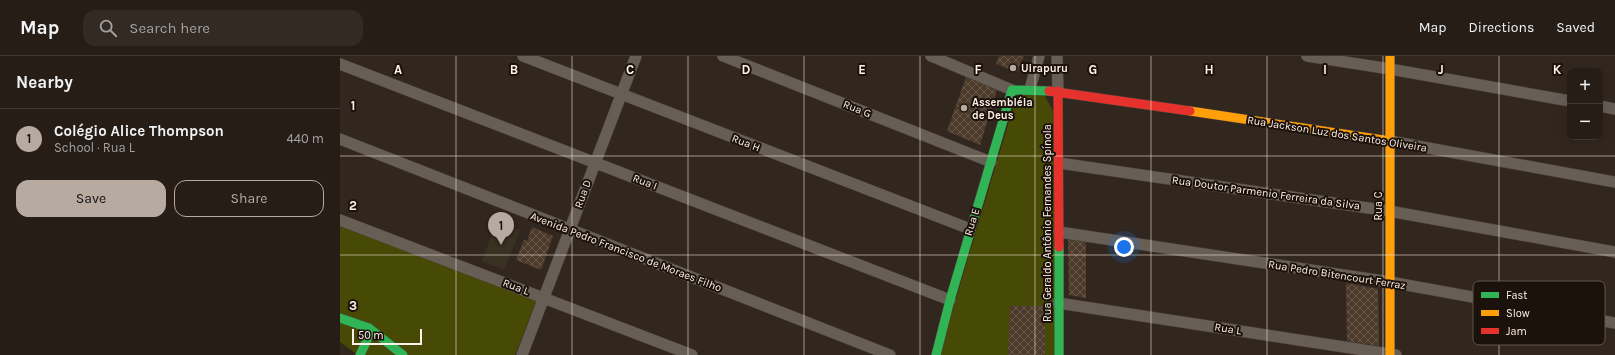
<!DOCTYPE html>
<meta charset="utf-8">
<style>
:root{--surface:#261d16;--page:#322a23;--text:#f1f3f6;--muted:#a4a2a1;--line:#423b35;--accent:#b7aaa1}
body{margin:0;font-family:Karla,sans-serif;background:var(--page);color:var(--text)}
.controls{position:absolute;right:12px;top:12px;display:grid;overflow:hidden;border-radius:8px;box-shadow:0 4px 16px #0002}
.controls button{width:36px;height:36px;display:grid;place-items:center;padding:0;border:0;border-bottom:1px solid var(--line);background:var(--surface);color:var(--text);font:20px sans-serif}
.scale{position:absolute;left:12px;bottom:10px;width:70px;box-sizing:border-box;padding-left:4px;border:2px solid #fff1e7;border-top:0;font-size:11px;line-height:14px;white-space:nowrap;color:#fff1e7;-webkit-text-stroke:3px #1b120b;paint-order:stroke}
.you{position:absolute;left:784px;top:191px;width:14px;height:14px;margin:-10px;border:3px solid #fff;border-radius:50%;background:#1a73e8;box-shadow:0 0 0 6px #1a73e833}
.badge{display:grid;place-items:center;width:26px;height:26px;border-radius:50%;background:var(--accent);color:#111;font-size:13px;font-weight:700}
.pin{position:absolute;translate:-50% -33px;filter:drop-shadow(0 1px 2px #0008)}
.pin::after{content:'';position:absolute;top:21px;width:14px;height:12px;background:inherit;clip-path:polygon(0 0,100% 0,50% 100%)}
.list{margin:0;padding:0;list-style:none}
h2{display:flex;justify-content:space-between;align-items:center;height:52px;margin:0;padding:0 16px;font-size:17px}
h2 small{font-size:13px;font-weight:400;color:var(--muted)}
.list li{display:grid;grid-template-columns:26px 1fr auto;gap:12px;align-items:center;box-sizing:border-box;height:60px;padding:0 16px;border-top:1px solid var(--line)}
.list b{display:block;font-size:15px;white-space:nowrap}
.list p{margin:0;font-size:13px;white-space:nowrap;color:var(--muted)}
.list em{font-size:13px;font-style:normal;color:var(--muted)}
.actions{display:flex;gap:8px;padding:12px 16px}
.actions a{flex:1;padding:9px 0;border:1px solid var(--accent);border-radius:12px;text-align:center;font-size:14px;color:var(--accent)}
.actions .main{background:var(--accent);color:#111}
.icon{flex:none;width:22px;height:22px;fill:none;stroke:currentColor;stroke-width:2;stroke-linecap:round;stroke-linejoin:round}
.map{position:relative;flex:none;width:1275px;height:299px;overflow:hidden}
header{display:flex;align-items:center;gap:24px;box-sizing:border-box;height:56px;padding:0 20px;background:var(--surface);border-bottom:1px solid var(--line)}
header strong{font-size:19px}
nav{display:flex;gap:22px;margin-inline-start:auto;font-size:14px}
.search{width:280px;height:36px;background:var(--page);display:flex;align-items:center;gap:10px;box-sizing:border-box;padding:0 14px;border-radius:12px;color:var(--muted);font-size:15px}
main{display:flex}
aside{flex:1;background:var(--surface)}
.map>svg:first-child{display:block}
.education{fill:#393121}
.park{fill:#474a04}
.building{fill:url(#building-cross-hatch)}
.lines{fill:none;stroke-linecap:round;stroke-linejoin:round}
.street-casing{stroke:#4b423a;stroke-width:12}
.fast-casing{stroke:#4b423a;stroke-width:10}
.slow-casing{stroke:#4b423a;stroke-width:10}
.jam-casing{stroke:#4b423a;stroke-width:10}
.street{stroke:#675e56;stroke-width:11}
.fast{stroke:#30b455;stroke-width:9}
.slow{stroke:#ff9f0a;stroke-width:9}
.jam{stroke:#e5322d;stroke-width:9}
.grid{fill:none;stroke:#fff1e7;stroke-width:1;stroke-opacity:0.55}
.poi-dot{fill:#b7aaa1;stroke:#1b120b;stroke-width:1.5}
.labels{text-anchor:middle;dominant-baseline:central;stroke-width:4;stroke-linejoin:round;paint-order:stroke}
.poi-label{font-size:11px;font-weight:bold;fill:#fff1e7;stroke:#1b120b;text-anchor:start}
.street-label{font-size:11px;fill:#fff1e7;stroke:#1b120b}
.key{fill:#1b120b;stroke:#5f554d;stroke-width:1}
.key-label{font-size:11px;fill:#fff1e7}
.grid-label{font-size:13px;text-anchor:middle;font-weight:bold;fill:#fff1e7;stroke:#1b120b;stroke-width:4;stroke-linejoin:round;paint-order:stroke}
</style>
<header>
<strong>Map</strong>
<div class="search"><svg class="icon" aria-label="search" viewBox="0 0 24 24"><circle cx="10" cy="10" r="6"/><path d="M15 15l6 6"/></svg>Search here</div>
<nav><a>Map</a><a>Directions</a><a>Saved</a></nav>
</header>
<main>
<aside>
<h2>Nearby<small></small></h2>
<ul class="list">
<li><span class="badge">1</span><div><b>Colégio Alice Thompson</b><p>School · Rua L</p></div><em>440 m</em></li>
</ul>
<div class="actions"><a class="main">Save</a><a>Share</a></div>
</aside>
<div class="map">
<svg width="1275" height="299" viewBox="0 0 1275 299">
<defs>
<pattern id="building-cross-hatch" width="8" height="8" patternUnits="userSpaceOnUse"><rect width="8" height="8" fill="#4c3b2b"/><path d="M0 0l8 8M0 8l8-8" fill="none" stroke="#67584a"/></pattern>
</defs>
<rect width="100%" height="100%" fill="#32271e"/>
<path class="education" d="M157,165L180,174L164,214L142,205Z"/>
<path class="park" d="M684,37L704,38L713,55L716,299H599L676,42Z
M0,166L197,243L175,299H18L0,286Z"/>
<path class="building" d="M659,0H684L677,16L656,8Z
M626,21L657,34L640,89L607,75Z
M192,171L213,180L201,214L176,204L184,184L187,185Z
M728,183L746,186V242L729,239Z
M1006,227L1038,233L1039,290L1007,285Z
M670,250H705V299H668Z"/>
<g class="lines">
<defs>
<path id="street" d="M183,0L630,173
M383,0L651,106
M591,0L672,34
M717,0L718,35
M967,0L1050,13L1230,45
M0,8L610,244
M690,33L699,0
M1260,50L1275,53
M0,83L550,299
M1050,85L1275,126
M719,107L1049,155L1275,196
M0,164L352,299
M719,176L1050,226L1275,267
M718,247L1056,299
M182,299L296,0"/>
<path id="fast" d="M719,191V299
M0,262L29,272L63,299
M20,299L27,284L29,272
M596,299L610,244L672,34L709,35"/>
<path id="slow" d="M1050,0V299
M850,55L1050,85"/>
<path id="jam" d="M709,35L850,55
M718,35L719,191"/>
</defs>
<use href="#street" class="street-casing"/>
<use href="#fast" class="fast-casing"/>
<use href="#slow" class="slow-casing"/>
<use href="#jam" class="jam-casing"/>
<use href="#street" class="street"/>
<use href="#fast" class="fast"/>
<use href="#slow" class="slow"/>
<use href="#jam" class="jam"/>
</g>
<path class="grid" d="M116,0V299M232,0V299M348,0V299M464,0V299M580,0V299M695,0V299M811,0V299M927,0V299M1043,0V299M1159,0V299M0,100H1275M0,199H1275"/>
<g class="poi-dot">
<circle cx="673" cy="12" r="4"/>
<circle cx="624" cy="52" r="4"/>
</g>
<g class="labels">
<g class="poi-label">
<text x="681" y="12">Uirapuru</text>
<text x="632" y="46">Assembléia<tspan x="632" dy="13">de Deus</tspan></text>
</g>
<g class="street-label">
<text transform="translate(517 53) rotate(22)">Rua G</text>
<text transform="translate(997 78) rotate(9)">Rua Jackson Luz dos Santos Oliveira</text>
<text transform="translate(406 87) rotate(21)">Rua H</text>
<text transform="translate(305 126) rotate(21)">Rua I</text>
<text transform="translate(926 137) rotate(8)">Rua Doutor Parmenio Ferreira da Silva</text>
<text transform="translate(243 138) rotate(-70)">Rua D</text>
<text transform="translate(1038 150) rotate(-90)">Rua C</text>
<text transform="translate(632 166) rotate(-73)">Rua E</text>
<text transform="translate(707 167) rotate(-90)">Rua Geraldo Antônio Fernandes Spínola</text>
<text transform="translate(286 196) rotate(21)">Avenida Pedro Francisco de Moraes Filho</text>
<text transform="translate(997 219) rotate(9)">Rua Pedro Bitencourt Ferraz</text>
<text transform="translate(176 231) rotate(21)">Rua L</text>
<text transform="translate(888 273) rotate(9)">Rua L</text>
</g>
</g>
<rect x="1133" y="225" width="132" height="64" rx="6" class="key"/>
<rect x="1141" y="236" width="18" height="6" fill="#30b455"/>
<rect x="1141" y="254" width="18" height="6" fill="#ff9f0a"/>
<rect x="1141" y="272" width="18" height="6" fill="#e5322d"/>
<g class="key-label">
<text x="1166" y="243">Fast</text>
<text x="1166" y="261">Slow</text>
<text x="1166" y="279">Jam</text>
</g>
<g class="grid-label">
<text x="58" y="18">A</text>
<text x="174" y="18">B</text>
<text x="290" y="18">C</text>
<text x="406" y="18">D</text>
<text x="522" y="18">E</text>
<text x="638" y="18">F</text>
<text x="753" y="18">G</text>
<text x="869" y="18">H</text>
<text x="985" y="18">I</text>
<text x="1101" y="18">J</text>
<text x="1217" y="18">K</text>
<text x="13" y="54">1</text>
<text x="13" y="154">2</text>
<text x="13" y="254">3</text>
</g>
</svg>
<div class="controls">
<button>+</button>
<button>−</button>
</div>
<div class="scale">50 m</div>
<div class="you"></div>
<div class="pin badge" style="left:161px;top:189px">1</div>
</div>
</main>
